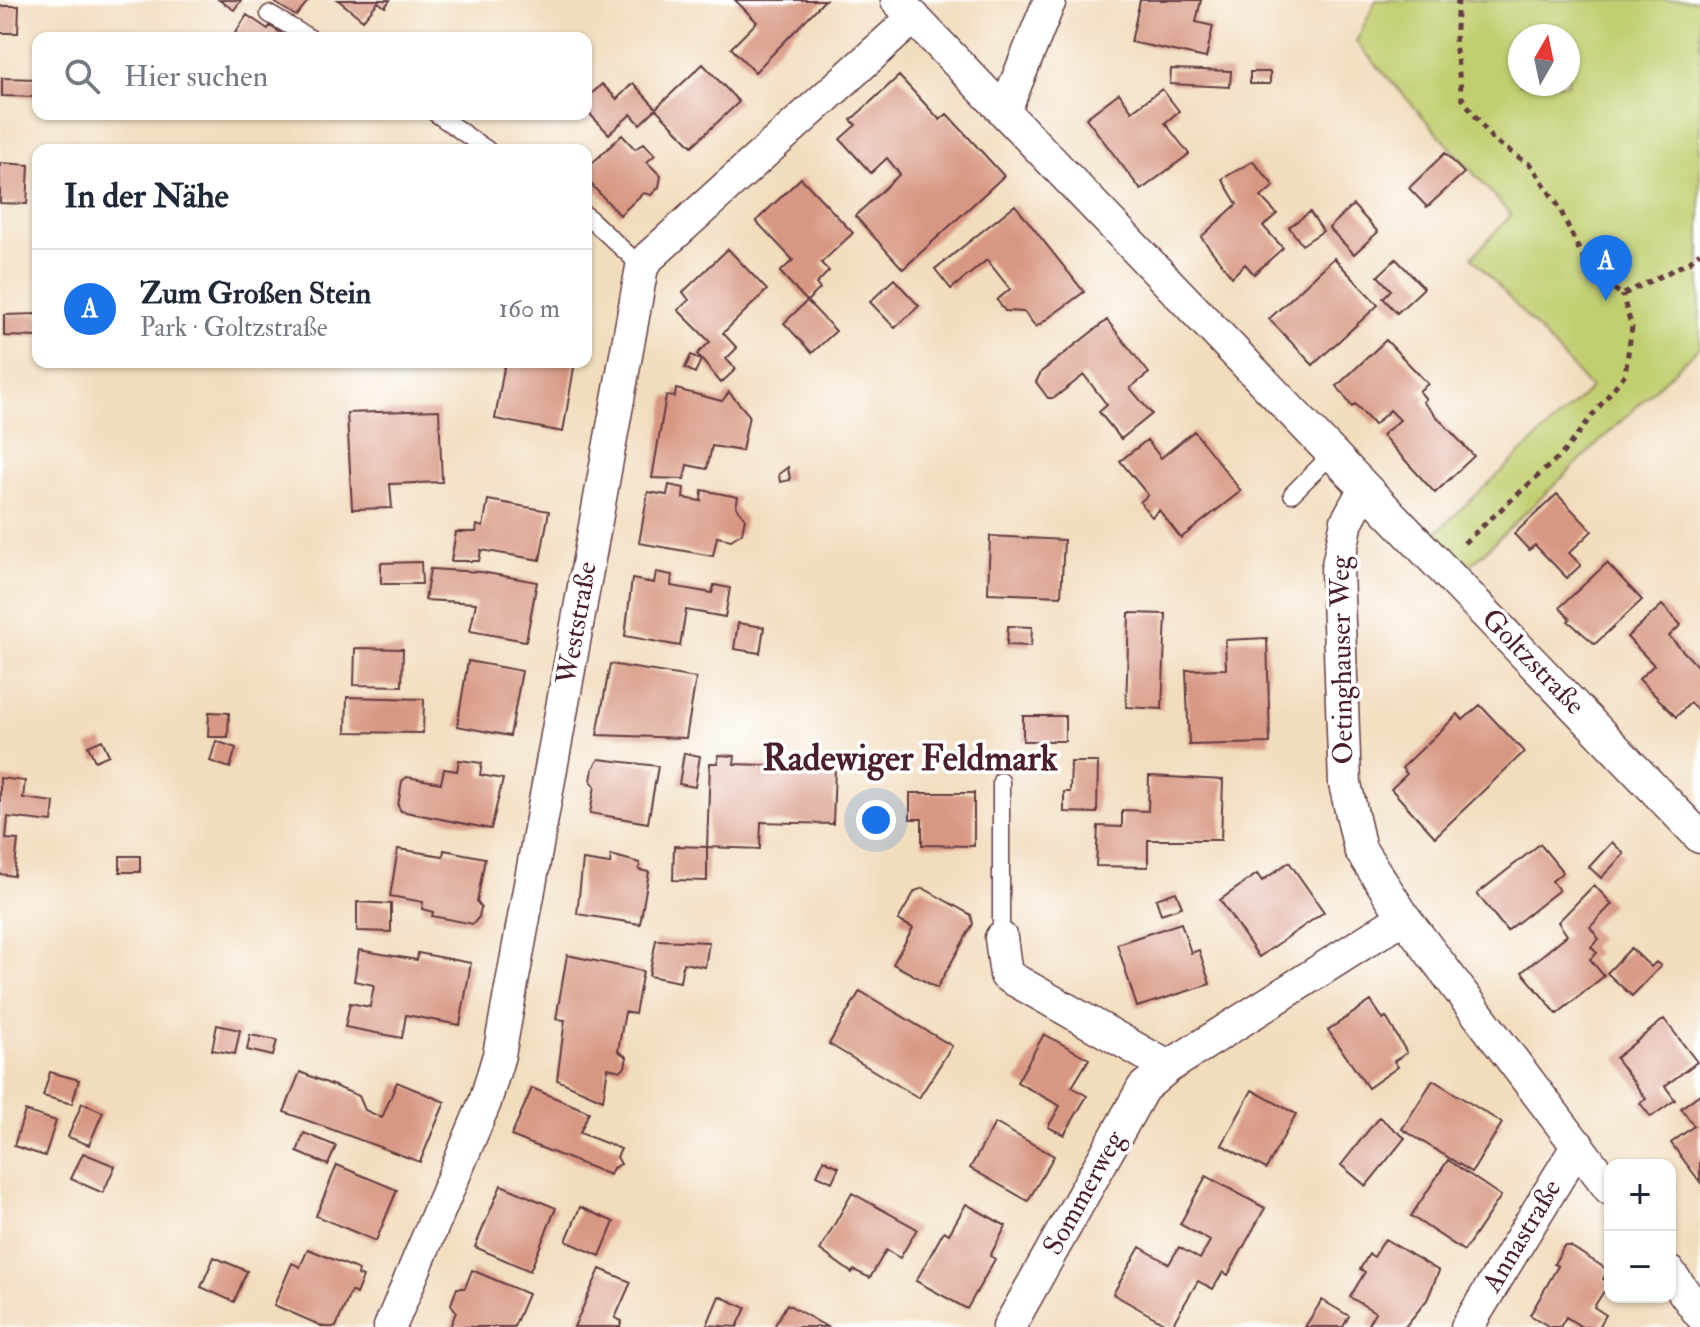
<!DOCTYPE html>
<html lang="de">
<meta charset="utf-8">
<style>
:root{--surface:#fff;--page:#f6f6f7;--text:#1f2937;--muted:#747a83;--line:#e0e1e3;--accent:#1a73e8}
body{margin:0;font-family:"IM FELL Double Pica",serif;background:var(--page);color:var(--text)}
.controls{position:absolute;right:24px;bottom:24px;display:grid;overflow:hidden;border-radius:16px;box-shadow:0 2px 6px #0004}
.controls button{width:72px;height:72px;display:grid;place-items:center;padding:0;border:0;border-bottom:2px solid var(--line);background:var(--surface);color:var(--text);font:40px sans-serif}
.compass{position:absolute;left:1508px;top:24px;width:72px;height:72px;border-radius:50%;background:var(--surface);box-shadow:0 2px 6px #0004;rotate:9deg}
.you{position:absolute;left:876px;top:820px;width:28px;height:28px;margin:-20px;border:6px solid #fff;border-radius:50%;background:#1a73e8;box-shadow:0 0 0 12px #1a73e833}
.badge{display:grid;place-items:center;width:52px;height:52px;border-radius:50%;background:var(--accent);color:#fff;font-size:26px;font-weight:700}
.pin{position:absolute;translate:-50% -66px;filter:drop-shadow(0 2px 4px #0008)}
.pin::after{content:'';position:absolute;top:42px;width:28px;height:24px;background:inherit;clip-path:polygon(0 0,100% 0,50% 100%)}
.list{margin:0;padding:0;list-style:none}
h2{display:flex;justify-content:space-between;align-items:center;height:104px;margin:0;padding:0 32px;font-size:34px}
h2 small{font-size:26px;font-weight:400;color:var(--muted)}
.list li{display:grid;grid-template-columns:52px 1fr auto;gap:24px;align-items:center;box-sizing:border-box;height:120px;padding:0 32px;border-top:2px solid var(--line)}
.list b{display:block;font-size:30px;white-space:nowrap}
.list p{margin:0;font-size:26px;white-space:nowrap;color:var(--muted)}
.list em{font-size:26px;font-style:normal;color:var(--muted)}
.icon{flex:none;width:44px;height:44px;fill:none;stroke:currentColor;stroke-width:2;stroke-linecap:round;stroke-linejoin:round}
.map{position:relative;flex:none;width:1700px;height:1327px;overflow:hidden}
.search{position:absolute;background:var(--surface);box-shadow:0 2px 6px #0004;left:32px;top:32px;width:560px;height:88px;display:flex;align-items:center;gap:20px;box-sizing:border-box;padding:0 28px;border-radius:16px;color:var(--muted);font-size:30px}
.panel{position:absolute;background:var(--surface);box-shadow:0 2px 6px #0004;left:32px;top:144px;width:560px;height:224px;border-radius:16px}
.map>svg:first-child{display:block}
.green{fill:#c2cf71;stroke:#86774e;stroke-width:2;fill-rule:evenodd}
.building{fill:#d89782}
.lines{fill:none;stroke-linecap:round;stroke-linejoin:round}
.service-casing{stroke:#633b41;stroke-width:19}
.minor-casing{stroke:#633b41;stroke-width:35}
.path{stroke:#633b41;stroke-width:5;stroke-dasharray:6 6;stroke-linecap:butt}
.service{stroke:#fff;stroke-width:16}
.minor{stroke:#fff;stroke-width:32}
.labels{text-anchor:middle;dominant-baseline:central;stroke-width:7;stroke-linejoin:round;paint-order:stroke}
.street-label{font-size:28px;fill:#4a1f2b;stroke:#fff}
.district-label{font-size:36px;font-weight:bold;fill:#4a1f2b;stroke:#fff}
</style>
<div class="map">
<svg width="1700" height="1327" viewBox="0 0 1700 1327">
<rect width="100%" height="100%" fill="#fff"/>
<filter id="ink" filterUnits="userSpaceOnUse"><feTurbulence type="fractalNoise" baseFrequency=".0125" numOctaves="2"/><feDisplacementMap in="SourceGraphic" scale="16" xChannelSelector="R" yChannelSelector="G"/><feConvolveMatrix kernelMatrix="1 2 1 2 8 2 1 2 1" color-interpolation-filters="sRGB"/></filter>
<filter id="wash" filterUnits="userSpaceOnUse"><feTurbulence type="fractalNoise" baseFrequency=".006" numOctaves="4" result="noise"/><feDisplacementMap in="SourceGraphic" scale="32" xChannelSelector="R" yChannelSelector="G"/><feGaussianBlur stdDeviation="1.8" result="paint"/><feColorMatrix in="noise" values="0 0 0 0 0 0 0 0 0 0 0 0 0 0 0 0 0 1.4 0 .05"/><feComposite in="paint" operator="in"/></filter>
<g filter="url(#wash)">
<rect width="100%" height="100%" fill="#f1dcbc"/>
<path class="green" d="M1376,0H1700V346L1461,574L1427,541L1591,388L1472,257L1511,215L1356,42ZM1520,36H1568V84H1520Z"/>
<g id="blocks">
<path class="building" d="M219,0H241L234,10Z
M271,0H309L296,16Z
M338,0H390L385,7L378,2L363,20Z
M735,0H825L755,72L731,48L757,22Z
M1140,0H1201L1196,22L1213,26L1206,58L1131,42Z
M0,6H19L18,33H0Z
M247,15L268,29L270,26L288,38H232Z
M703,64L739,102L692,146L656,109L640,124L631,114L609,134L586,110V99L602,84L617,99L633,83L656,108Z
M1171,69L1231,71L1230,87L1170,84Z
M1250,72H1270V84H1250Z
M899,76L940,120L947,114L1004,176L903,269L855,216L900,174L887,158L871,173L840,139L856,125L851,120Z
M2,78L38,79V97L2,96Z
M1162,89L1179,111L1165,123L1189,154L1141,190L1086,118L1119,93L1132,111Z
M622,135L635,149L644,143L655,155L647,162L661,176L659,187L651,195L643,193L620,215L586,179V169Z
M1445,153L1464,173L1427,207L1409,188Z
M1253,161L1274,186L1261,197L1277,214L1263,226L1283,248L1254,274L1245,264L1232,277L1201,237L1237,204L1222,179Z
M0,163L29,165L27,204L0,203Z
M801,178L853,233L821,263L829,271L816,284L820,289L807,301L780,272L793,260L756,221Z
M1015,205L1084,292L1036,327L1024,312L1005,311L997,300L1010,289L987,260L951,289L935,269Z
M1353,205L1378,232L1354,254L1329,228Z
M1310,212L1323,231L1302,245L1289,227Z
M728,249L767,290L723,333L737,348L726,359L736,369L721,383L697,354L710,342L678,310L689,300L683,292Z
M1334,258L1378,305L1313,365L1269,319Z
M1396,259L1424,288L1397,313L1383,298L1391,290L1378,276Z
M894,279L919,306L895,328L870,302Z
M807,301L836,331L812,353L784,323Z
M38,314V337L4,336V315Z
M1107,320L1149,373L1130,388L1152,414L1121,439L1099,412L1107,405L1084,375L1054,398H1048L1036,382L1041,372Z
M1386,340L1428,384L1419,391L1426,399L1423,402L1474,456L1435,493L1382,435L1400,420L1390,410L1374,425L1355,404L1352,407L1337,386Z
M691,355L701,360L695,373L685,368Z
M505,362H575L563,432L495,419Z
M676,389L722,401L729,392L749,415L742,451L712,446L707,469L687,465L684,479L652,478L666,396L675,397Z
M439,410L442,482L390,484L392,508L352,509L347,413Z
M1194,431L1241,491L1181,538L1159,510L1152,517L1140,502L1148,495L1120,461L1147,440L1161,458Z
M788,467L790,480L780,482L779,474Z
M669,485L684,488L683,498L701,501L702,490L738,497L736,507L745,518L742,533L731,540L717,537L713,556L639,543L648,492L667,495Z
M1557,494L1592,531L1569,553L1581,565L1567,578L1535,545L1529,550L1514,534Z
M488,500L549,511L540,560L481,550L479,561H451L456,532H476L477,525L483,527Z
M990,536L1064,540L1061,596L988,593Z
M421,562L422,584H381V563Z
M1607,563L1642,600L1595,644L1568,621L1570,619L1560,607Z
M430,569L481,572L537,582L526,641L470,631L476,603L425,600Z
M656,572L672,575L671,586L712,593L714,585L730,588L725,617L686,610L680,646L625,636L632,579L654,583Z
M1662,605L1681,625L1669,636L1700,669V713L1690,703L1676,717L1639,679L1654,665L1627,637Z
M1129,613L1166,614L1162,709L1126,707Z
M738,623L764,627L760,653L734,649Z
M1008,626L1032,627L1031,646L1007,645Z
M1267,638L1270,743L1189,745L1186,670L1226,669L1225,640Z
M355,648L403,649L402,686L354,685Z
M468,661L522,671L510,736L457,726Z
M610,664L696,678L686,738L597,735Z
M347,697L424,699L423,733L346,732Z
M1480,705L1524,752L1435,837L1391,789L1407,774L1402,768L1458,714L1463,720Z
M209,712L229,713L228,737H208Z
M1023,716H1065V741H1023Z
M102,740L109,755L95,761L88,746Z
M216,741L236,748L230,768L210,761Z
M684,753L700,756L695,787L679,784Z
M718,755L735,756L734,764L835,767L833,824L761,822L760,849L707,847V881L673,880L674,846L707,847L710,763H718Z
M599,759L658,766L648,823L590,813L595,786L591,781L593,768Z
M459,760L482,763L480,775L503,779L491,829L401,811L398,806L402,781L407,777L441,783L444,769L457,771Z
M1071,762H1098L1097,813L1064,812V792H1070Z
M1149,776L1223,780L1221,840H1148V867L1096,866L1098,826L1122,827V810L1148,811Z
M0,778L25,781L23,798L54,802L52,822L8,817L6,839L18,840L14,876L0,874Z
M910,793H974V846L922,845V819H910Z
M1612,842L1624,854L1601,878L1589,867Z
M1540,844L1563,872L1552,881L1559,890L1507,931L1477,894Z
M398,849L443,856L444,850L485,858L477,902L481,907L479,917L473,924L432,916L433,912L422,909L423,902L390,896Z
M611,855L640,863L639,870L649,872L640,924L577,914L583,860L610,864Z
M120,856H140V872H120Z
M1289,862L1324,912L1259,957L1220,900L1257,874L1262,881Z
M1594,885L1612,904L1590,927L1599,939L1591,947L1597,953L1590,959L1604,976L1557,1014L1522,972L1567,935L1558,922Z
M923,888L971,915L973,924L937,988L893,964L913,928L898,920L915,891Z
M1176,892L1182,907L1161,914L1156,899Z
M357,902L391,904V932L357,931Z
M1181,923L1191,953L1199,950L1210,984L1137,1007L1117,944Z
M656,940L709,942L705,967L683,963L680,982L649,976Z
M1631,948L1651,967L1656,962L1661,966L1632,996L1607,973Z
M359,950L417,960L418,953L471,963L460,1025L406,1015L402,1038L345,1027L350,1003L370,1007L374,985L354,981Z
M567,955L643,971L635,1014L625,1012L618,1051L627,1057L625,1067L620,1071L608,1068L603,1100L557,1080L565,1020L556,1019Z
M860,991L952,1046L919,1098L829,1044Z
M1371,1001L1383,1019L1386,1017L1407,1053L1394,1061L1398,1067L1368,1088L1328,1030Z
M1664,1019L1697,1062L1665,1086L1675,1100L1651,1117L1640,1103L1646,1099L1616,1058Z
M217,1025L240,1030L235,1054L212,1050Z
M1044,1034L1089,1059L1072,1087L1087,1096L1064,1135L1048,1127L1060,1106L1017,1082Z
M250,1035L277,1040L273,1056L247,1050Z
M50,1072L79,1080L72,1104L43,1096Z
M300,1072L359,1096L365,1110L382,1118L397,1082L445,1102L420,1162L284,1112Z
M1433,1080L1502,1123L1472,1172L1402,1129Z
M532,1088L589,1112L580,1133L621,1149L617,1157L621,1164L613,1168L610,1175L511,1136Z
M1252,1090L1296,1114L1266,1169L1222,1145Z
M1700,1094V1182L1671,1143L1694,1126L1681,1108Z
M82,1103L103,1112L89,1145L68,1137Z
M25,1111L56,1121L45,1156L14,1146Z
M1379,1117L1405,1138L1366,1186L1341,1165Z
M995,1123L1054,1156L1028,1201L970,1168Z
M304,1133L336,1146L328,1165L297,1152Z
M83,1153L115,1166L103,1193L71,1179Z
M824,1160L839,1167L832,1182L817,1175Z
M1448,1160L1501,1196L1464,1251L1411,1216Z
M337,1165L397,1190L376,1241L316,1216Z
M1206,1176L1265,1208L1228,1275L1223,1272L1213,1289L1198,1281L1171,1327L1113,1294L1140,1247L1169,1264L1179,1247L1200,1259L1210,1241L1180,1224Z
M501,1185L556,1208L530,1271L475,1247Z
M852,1193L917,1229L900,1258L886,1250L870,1278L854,1270L852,1273L820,1250Z
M966,1204L1006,1226L990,1256L995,1259L967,1309L916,1281L944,1231L949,1234Z
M580,1207L614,1222L600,1256L566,1241Z
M1385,1239L1439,1271L1427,1300L1405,1327H1372L1368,1324L1375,1312L1350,1297L1365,1272L1360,1269L1369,1254L1374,1257Z
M1564,1246H1570L1608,1270L1603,1279L1609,1283L1594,1307L1606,1315L1599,1327H1582L1566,1317L1560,1327H1550L1530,1315L1558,1266L1554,1264Z
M308,1249L359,1270L358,1275L363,1277L356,1294L351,1291L336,1327H324L274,1305L292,1263L300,1267Z
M214,1257L247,1271L234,1302L201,1287Z
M600,1269L631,1282L615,1318L622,1321L620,1327H574Z
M472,1270L528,1294L514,1327H450L456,1312L451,1304L457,1288H465Z
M719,1296L746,1308L737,1327L707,1325Z
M1322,1300L1349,1316L1343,1327H1305Z
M787,1304L827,1327H774Z"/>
</g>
</g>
<g filter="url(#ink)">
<use href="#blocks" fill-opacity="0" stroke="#633b41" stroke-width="2"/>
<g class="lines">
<defs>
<path id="service" d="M269,14L310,38
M436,114L488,150
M586,215L642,267
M1292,494L1331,455
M1001,781V938"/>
<path id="minor" d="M897,0L1700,837
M1005,110L1050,0
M1364,490L1347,521L1337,570L1345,784L1360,849L1404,917L1610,1189
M1001,938L1006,975L1168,1067
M1670,1273L1700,1314
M390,1327L485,1102L499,1055L642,267L648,258L914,17
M1009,1327L1143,1088L1168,1067L1404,917
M1467,1327L1578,1145"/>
</defs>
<use href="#service" class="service-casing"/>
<use href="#minor" class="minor-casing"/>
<path class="path" d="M1458,0L1455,42L1462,98L1493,140L1532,166L1559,207L1588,269L1622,295L1689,262L1700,252
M1464,543L1562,454L1625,374L1632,327L1622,295"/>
<use href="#service" class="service"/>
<use href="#minor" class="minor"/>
</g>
</g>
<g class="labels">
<g class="street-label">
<text transform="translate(577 623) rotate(-80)">Weststraße</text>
<text transform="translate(1342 660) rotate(-91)">Oetinghauser Weg</text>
<text transform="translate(1533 662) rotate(46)">Goltzstraße</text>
<text transform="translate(1084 1193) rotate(-61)">Sommerweg</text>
<text transform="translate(1522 1236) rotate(-59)">Annastraße</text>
</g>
<g class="district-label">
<text x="910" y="758">Radewiger Feldmark</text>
</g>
</g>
</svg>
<div class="controls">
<button>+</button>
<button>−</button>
</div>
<svg class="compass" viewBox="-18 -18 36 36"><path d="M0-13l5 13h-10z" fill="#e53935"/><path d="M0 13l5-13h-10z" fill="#747a83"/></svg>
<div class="you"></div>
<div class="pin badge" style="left:1606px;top:301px">A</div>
<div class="search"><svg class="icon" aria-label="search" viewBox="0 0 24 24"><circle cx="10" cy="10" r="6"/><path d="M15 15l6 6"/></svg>Hier suchen</div>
<section class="panel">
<h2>In der Nähe<small></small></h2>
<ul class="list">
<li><span class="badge">A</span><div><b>Zum Großen Stein</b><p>Park · Goltzstraße</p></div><em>160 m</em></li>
</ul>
</section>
</div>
